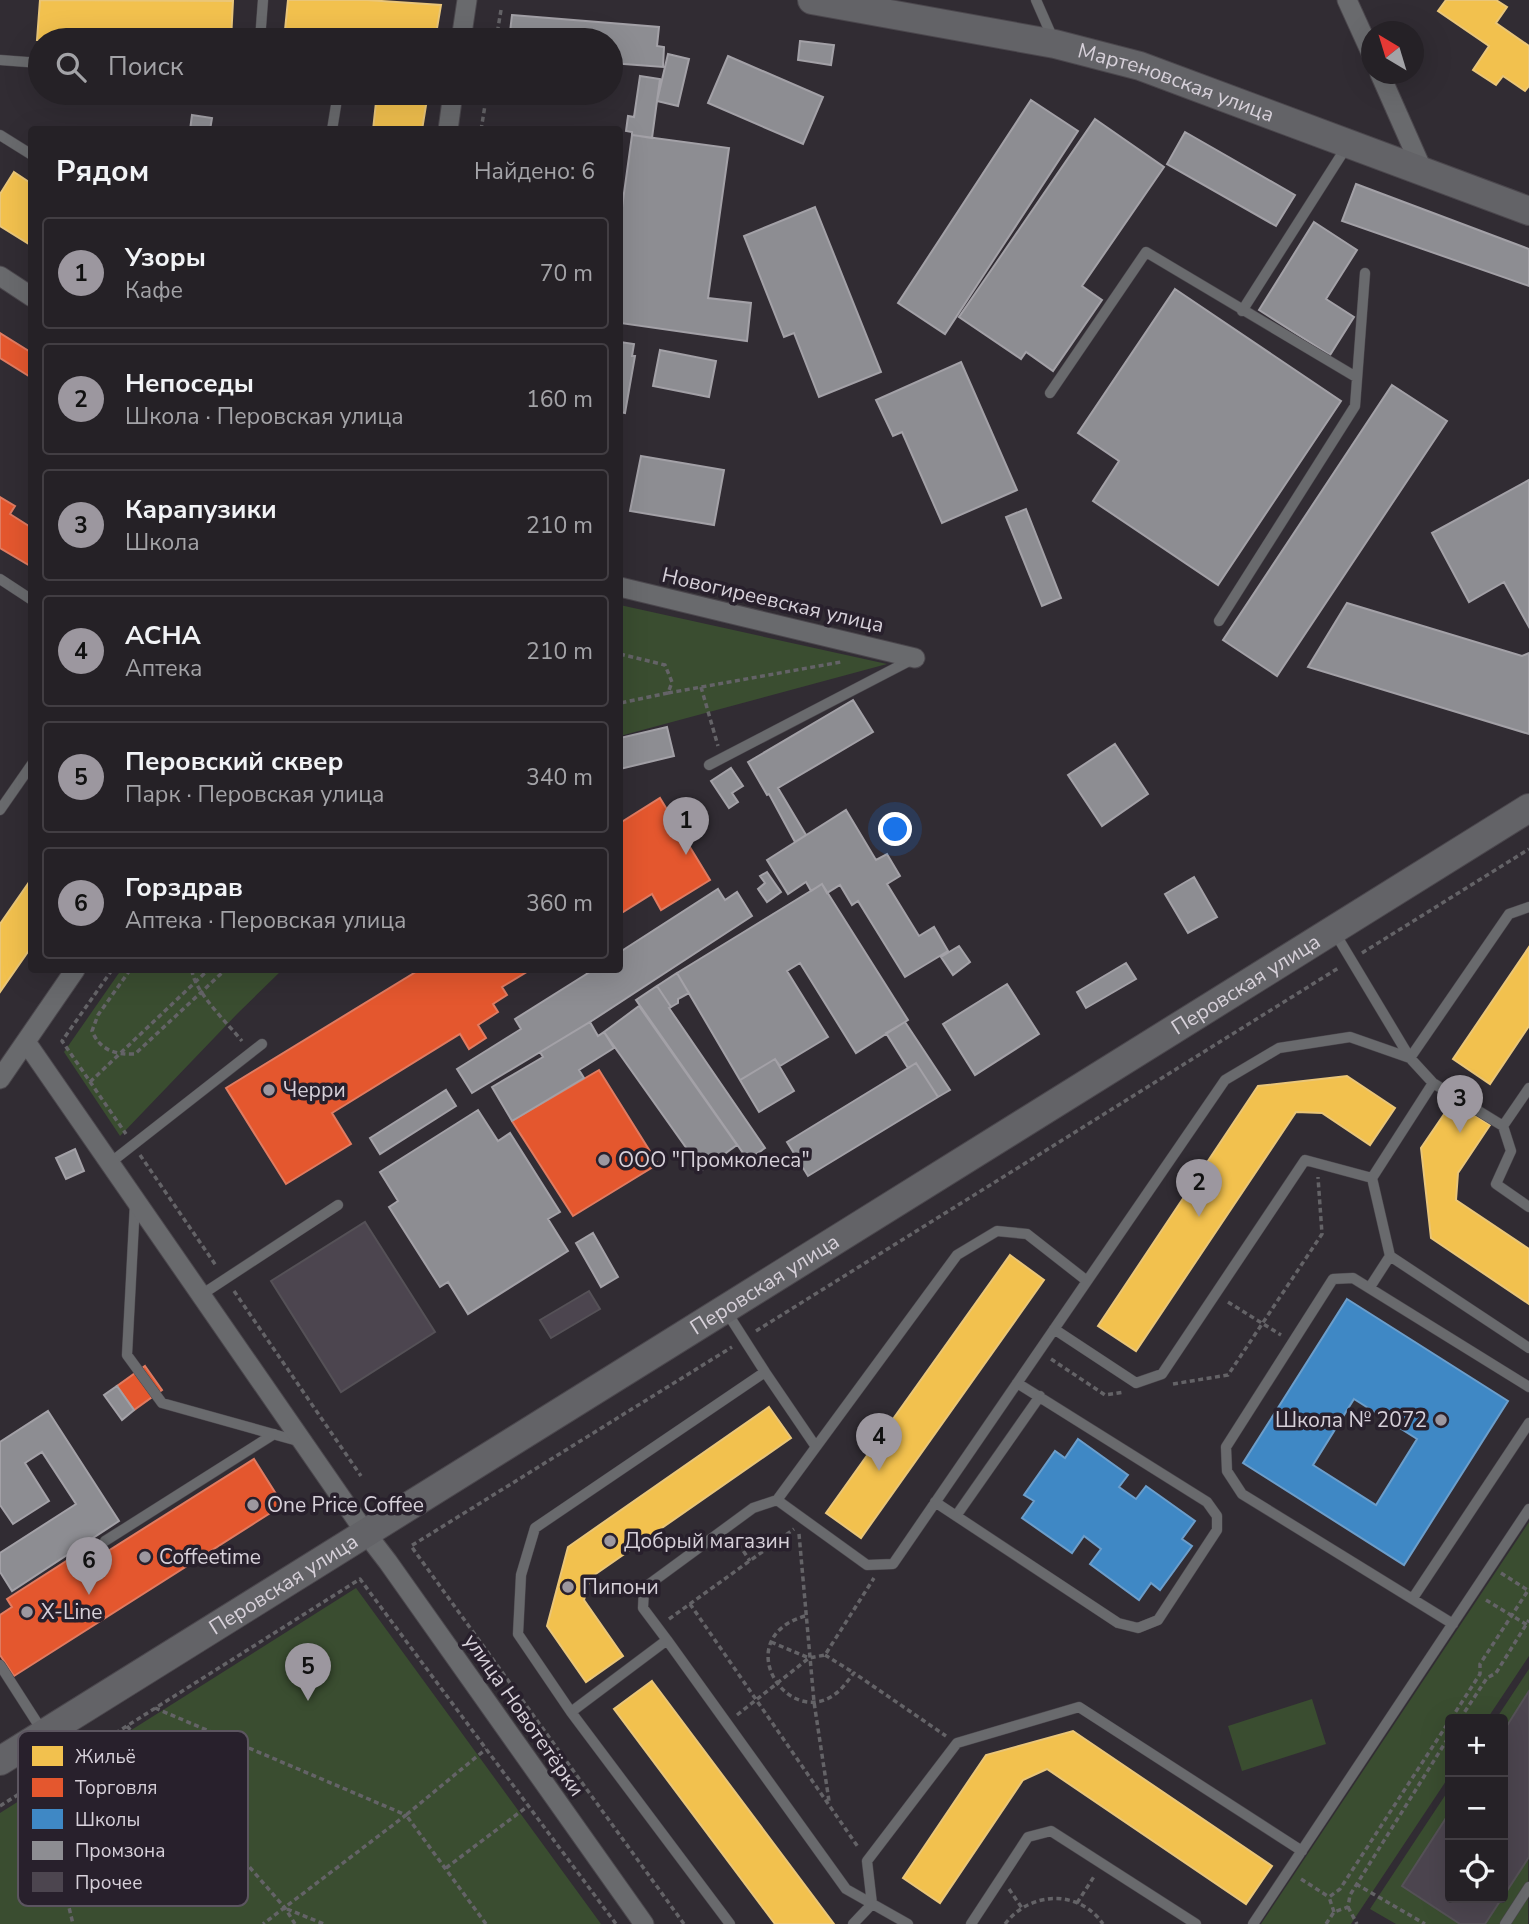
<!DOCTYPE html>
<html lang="ru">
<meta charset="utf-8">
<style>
:root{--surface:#252126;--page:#2d292e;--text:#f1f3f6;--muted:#a3a3a7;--line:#423e43;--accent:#9c979f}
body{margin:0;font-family:"Nunito Sans",sans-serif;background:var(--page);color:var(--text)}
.controls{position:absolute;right:21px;bottom:21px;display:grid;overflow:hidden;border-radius:7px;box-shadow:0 7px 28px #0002}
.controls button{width:63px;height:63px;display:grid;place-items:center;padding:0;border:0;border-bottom:2px solid var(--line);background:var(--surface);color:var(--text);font:35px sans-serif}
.compass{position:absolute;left:1361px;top:21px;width:63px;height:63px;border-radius:50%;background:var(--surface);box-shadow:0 7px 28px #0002;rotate:322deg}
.you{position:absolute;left:896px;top:830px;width:24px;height:24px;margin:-18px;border:5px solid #fff;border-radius:50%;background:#1a73e8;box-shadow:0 0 0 10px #1a73e833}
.badge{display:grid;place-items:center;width:46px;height:46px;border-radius:50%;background:var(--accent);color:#111;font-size:23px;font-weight:700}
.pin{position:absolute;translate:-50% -58px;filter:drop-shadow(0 2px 4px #0008)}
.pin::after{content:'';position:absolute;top:37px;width:24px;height:21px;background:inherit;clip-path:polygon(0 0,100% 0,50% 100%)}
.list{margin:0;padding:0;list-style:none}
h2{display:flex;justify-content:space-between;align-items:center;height:91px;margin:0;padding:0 28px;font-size:30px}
h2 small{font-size:23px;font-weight:400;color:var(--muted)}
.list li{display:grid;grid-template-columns:46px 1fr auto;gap:21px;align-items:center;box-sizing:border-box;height:112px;margin:0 14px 14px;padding:0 14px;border:2px solid var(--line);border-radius:7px}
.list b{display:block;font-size:26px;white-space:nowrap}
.list p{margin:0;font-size:23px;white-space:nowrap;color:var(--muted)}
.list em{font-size:23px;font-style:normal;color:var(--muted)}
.icon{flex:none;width:38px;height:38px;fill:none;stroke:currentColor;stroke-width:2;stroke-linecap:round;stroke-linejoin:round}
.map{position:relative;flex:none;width:1529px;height:1924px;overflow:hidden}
.search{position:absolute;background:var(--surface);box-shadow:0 7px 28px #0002;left:28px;top:28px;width:595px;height:77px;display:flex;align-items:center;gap:18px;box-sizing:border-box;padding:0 24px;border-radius:38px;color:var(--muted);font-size:26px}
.panel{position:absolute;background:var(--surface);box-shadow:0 7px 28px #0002;left:28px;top:126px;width:595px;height:847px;border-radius:7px}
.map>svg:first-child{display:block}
.green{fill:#3a4d30}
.homes{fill:#f2c14e;stroke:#eac678;stroke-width:2}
.shops{fill:#e4572e;stroke:#e07b61;stroke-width:2}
.schools{fill:#3f88c5;stroke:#6c9ecb;stroke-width:2;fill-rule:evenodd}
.industry{fill:#8d8d92;stroke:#a3a1a7;stroke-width:2}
.building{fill:#4c454f;stroke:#555157;stroke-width:2}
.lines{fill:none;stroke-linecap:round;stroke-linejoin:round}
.lane-casing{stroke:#4b474d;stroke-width:11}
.street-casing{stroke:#4b474d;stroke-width:21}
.secondary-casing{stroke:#4b474d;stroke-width:30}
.path{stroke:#646367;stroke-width:3.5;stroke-dasharray:5 3.5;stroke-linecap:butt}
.lane{stroke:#696a6d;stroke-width:10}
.street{stroke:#696a6d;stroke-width:19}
.secondary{stroke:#636367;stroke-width:28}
.poi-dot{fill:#9c979f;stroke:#28202c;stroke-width:2.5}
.labels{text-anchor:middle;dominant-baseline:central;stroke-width:7;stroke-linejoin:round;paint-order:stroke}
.street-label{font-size:21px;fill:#d6d0d9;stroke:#28202c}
.poi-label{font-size:21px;fill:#d6d0d9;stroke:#28202c;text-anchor:start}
.key{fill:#28202c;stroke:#5c5560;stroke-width:2}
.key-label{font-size:19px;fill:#d6d0d9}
</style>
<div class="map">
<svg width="1529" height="1924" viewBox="0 0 1529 1924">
<rect width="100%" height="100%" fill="#312c33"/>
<path class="green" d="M620,605L887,664L620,736Z
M121,970H282L238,1013L120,1136L64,1052Z
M1529,1522V1656L1487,1719H1450V1775L1351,1924H1261Z
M356,1588L601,1924H0V1813Z
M1529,1669L1528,1924H1396L1370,1909L1450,1788V1898H1503V1719H1496Z
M1312,1699L1326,1744L1242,1771L1228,1726Z"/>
<path class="homes" d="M40,0L233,1L231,40H37Z
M288,0H367L441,5L435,40H284Z
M1446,0H1496L1507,7L1496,23L1529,46V86L1525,91L1503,76L1496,85L1473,70L1489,46L1438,11Z
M377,93H428L422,130H373Z
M14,172L32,184V246L0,226V194Z
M32,878V946L0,992V924Z
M1529,947V1026L1490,1084L1453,1059Z
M1347,1076L1395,1108L1370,1145L1322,1113L1296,1112L1136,1351L1098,1326L1258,1086Z
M1453,1101L1490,1125L1458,1173L1456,1200L1529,1249V1304L1431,1238L1421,1148Z
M1010,1255L1044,1280L861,1538L826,1513Z
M769,1407L791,1438L590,1578L584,1600L623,1656L586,1682L547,1626L568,1547Z
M652,1681L834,1924H775L614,1709Z
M1073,1731L1272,1866L1246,1904L1047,1769L1023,1780L940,1903L903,1878L986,1755Z"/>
<path class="shops" d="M0,333L32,353V378L0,358Z
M0,497L15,506L10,514L32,528V567L0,548Z
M660,798L710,880L661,910L652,894L620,914V823Z
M419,970H530L502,987L507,995L493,1004L498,1012L478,1025L486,1038L469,1049L460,1034L332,1113L351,1144L286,1184L226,1088Z
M599,1070L658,1164L573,1216L512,1121Z
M145,1366L162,1390L134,1410L117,1386Z
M254,1459L283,1505L14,1676L0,1655V1615L12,1607L7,1599L93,1544L100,1556Z"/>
<path class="schools" d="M1347,1299L1508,1401L1404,1565L1243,1463ZM1354,1399L1417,1439L1376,1505L1313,1465Z
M1078,1439L1128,1475L1119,1487L1136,1499L1146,1486L1195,1521L1182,1539L1192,1546L1160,1590L1151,1583L1139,1600L1090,1564L1101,1549L1084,1536L1072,1553L1022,1518L1034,1501L1024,1495L1055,1451L1065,1458Z"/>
<path class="industry" d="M512,15L659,27L657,46L664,47L663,67L611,63V40H509Z
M800,41L834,45L831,65L798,60Z
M668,54L689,59L678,106L657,101Z
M728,56L823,97L803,144L708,103Z
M640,76L660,79L652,138L632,135V132L626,131L628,116L634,117Z
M1031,100L1078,131L945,334L898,303Z
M192,115L212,118L210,130H190Z
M1095,119L1164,167L1082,286L1102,300L1053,371L1026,352L1021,359L959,317Z
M1185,132L1295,195L1276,226L1167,164Z
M632,135L729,148L708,298L751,303L747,341L620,323V222Z
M1356,184L1529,249V286L1342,221Z
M815,207L881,372L819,397L794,333L784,337L744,236Z
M1314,222L1357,250L1326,299L1354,317L1330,355L1259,310Z
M1175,289L1341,401L1218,585L1093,501L1119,461L1078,433Z
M620,342L634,344L632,356H635L625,413L620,412Z
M660,350L716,361L709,397L653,386Z
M961,362L1017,490L942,523L902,432L893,436L876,400Z
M1392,385L1447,421L1277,676L1223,640Z
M641,456L724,470L714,525L630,511Z
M1529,480V627L1504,582L1469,602L1432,533Z
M1026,509L1061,598L1042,606L1006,517Z
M1347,603L1522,656L1529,653V734L1308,667Z
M853,700L873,732L778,788L806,835L795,842L769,794L767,795L748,762Z
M667,727L674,756L620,769V738Z
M1115,744L1148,794L1102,826L1068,775Z
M731,768L743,786L732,793L738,802L729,808L711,781Z
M846,810L876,860L887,854L900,876L887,884L919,936L934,927L948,951L905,977L858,901L852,905L840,885L827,893L822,884L811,891L806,882L788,894L767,860Z
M767,872L781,892L767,902L758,889L765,883L760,876Z
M1194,877L1217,917L1188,933L1165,894Z
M822,884L908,1020L856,1053L800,963L787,971L828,1037L780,1066L775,1059L740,1080L677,973Z
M718,889L725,900L737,892L752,916L590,1022L472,1093L457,1069L521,1029L515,1019L593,970H620V952Z
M959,946L970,962L953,975L941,957Z
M1126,963L1136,979L1086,1008L1077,992Z
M677,973L689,993L678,999V1003L671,1007L657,986Z
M1007,984L1039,1034L975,1075L943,1024Z
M657,986L671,1007L669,1008L765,1148L748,1160L636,1000Z
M639,1006L737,1145L702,1170L604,1032Z
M590,1022L598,1036L604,1032L614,1048L579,1070L584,1078L512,1121L492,1087L543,1057L540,1052Z
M905,1022L950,1090L938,1097L916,1063L908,1068L886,1033Z
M775,1059L794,1091L759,1112L740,1080Z
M916,1063L938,1097L808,1176L787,1142Z
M446,1090L456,1106L380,1154L370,1138Z
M478,1110L498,1141L510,1133L560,1212L548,1219L568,1251L468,1314L448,1282L440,1287L389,1207L398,1201L380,1172Z
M75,1149L84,1171L66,1179L56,1158Z
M593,1233L618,1277L601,1287L576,1243Z
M117,1386L134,1410L122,1420L104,1395Z
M48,1411L119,1521L12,1591L0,1572V1553L76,1504L42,1452L25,1463L49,1501L13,1524L0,1505V1442Z"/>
<path class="building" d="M365,1222L435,1332L341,1392L271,1281Z
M589,1291L600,1309L551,1338L540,1320Z
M1529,1691V1857L1503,1897V1732Z
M1450,1812V1898H1502L1485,1924H1460L1402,1886Z"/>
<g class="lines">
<defs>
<path id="lane" d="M1036,0L1054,41
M260,40L263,0
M0,60L40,63
M332,130L338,93
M0,135L32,155
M1242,311L1347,146
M1050,393L1146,252L1356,377
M0,579L32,600
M1219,621L1355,406L1365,273
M709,765L911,660
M0,810L32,764
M1335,933L1410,1058L1509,914L1529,907
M1433,1083L1372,1178L1390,1256L1529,1348
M1529,1088L1503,1126L1511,1151L1496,1184L1529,1207
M110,1163L262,1044
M135,1203L127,1355L162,1403L298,1441
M1370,1287L1390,1256
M201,1295L338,1205
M726,1311L765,1372
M1054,1329L1136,1383L1162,1374L1305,1160L1372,1178
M777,1500L957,1255L997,1231L1027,1234L1087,1281
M935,1502L1118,1623L1138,1628L1158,1620L1217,1530V1516L1207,1502L1017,1383
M956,1516L1040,1396
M105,1541L274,1434
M1413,1598L1529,1423
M1453,1624L1242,1494L1227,1471L1226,1447L1333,1279L1353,1278L1529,1387
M667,1640L846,1889L908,1924
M0,1665L43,1732
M571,1712L667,1640L643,1608L644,1588L753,1508L777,1500L867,1565L893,1564L1225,1080L1279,1048L1350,1037L1410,1058L1433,1083L1503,1126
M730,1924L571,1712L518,1634L521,1575L535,1528L765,1372L816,1447
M853,1924L872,1904L867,1861L957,1743L1079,1707L1302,1851
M971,1924L1028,1837L1051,1831L1196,1924
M1253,1924L1529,1509
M1505,1924L1529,1887"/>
<path id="street" d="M1347,0L1372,55
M461,40L467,0
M1380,74L1422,169
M448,130L453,93
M0,276L32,297
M620,587L915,658
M26,1042L365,1532L388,1562L644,1924
M0,1079L75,970"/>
<g id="secondary">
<path id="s1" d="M812,0L1055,44L1140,66L1529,211"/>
<path id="s2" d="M0,1761L1529,808"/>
</g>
</defs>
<use href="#lane" class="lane-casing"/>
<use href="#street" class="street-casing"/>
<use href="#secondary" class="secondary-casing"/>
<path class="path" d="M496,40L501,10
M481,130L487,93
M620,654L665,665L672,682L668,693L620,703
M701,687L718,746
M668,693L841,662
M1362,953L1529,849
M112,970L62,1041L126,1134
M130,970L98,1015L92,1031C100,1050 115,1055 135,1054L225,970
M192,970C193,990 229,1025 242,1041
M90,1082L208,970
M140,1155L217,1267
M234,1291L361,1476
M1228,1302L1281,1335
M756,1331L1340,967
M1051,1359L1105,1395L1124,1392
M1173,1384L1228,1375L1322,1234L1318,1177
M799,1534L814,1702L829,1801
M734,1537L750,1561
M1501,1573L1529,1591
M1486,1600L1529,1626
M690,1604L858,1847
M805,1616C726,1639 791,1736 840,1690C845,1685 849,1679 854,1673L946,1736
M669,1619L794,1529
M771,1642L809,1658
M825,1655L854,1673
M155,1708L406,1815L263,1924
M737,1715L809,1658L825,1655L874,1578
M1451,1719L1480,1674V1664L1529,1589
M1460,1719L1487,1678L1496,1673L1529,1620
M127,1726L285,1908L295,1924
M50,1775L47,1816L73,1924
M0,1806L360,1579L616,1924
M446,1868L528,1806
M1301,1879L1329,1897
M1356,1884L1425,1924
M1009,1889L1022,1908
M1077,1903L1095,1875
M1348,1907L1357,1924
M287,1909L324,1924
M1334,1912L1329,1897L1340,1889L1450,1720
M486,1924L406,1815L486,1749
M684,1924L411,1546L732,1347
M1005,1924C1030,1891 1079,1889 1103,1924
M1326,1924L1334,1912L1348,1907L1350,1895L1450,1735"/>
<use href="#lane" class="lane"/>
<use href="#street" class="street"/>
<use href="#secondary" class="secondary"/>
</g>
<g class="poi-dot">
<circle cx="269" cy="1090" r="7"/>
<circle cx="604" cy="1160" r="7"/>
<circle cx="1441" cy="1420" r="7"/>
<circle cx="253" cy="1505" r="7"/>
<circle cx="610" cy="1541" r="7"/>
<circle cx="145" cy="1557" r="7"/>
<circle cx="568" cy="1587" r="7"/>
<circle cx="27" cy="1612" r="7"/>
</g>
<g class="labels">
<g class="street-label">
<text stroke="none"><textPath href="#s1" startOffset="374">Мартеновская улица</textPath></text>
<text transform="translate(773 600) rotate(13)">Новогиреевская улица</text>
<text stroke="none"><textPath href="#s2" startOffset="1468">Перовская улица</textPath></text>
<text stroke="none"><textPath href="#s2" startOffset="901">Перовская улица</textPath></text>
<text stroke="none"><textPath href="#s2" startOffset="334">Перовская улица</textPath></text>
<text transform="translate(524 1715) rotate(55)">улица Новотетёрки</text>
</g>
<g class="poi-label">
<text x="283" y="1090">Черри</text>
<text x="618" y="1160">ООО "Промколеса"</text>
<text x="1427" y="1420" text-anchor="end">Школа № 2072</text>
<text x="267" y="1505">One Price Coffee</text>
<text x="624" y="1541">Добрый магазин</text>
<text x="159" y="1557">Coffeetime</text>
<text x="582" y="1587">Пипони</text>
<text x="41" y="1612">X-Line</text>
</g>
</g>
<rect x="18" y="1731" width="230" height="175" rx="10" class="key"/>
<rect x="32" y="1746" width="31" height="20" fill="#f2c14e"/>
<rect x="32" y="1778" width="31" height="19" fill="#e4572e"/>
<rect x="32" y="1809" width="31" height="20" fill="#3f88c5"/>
<rect x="32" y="1841" width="31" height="19" fill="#8d8d92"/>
<rect x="32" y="1872" width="31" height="20" fill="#4c454f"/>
<g class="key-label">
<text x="75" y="1763">Жильё</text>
<text x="75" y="1794">Торговля</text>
<text x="75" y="1826">Школы</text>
<text x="75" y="1857">Промзона</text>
<text x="75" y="1889">Прочее</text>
</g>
</svg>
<div class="controls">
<button>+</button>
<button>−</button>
<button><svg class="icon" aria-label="locate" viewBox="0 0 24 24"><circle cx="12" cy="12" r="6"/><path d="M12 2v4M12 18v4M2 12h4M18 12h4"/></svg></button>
</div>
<svg class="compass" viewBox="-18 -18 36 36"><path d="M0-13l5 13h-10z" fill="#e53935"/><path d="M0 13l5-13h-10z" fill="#a3a3a7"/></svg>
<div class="you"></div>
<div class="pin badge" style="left:686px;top:855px">1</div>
<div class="pin badge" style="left:1199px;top:1217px">2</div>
<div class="pin badge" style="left:1460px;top:1133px">3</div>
<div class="pin badge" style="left:879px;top:1471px">4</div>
<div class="pin badge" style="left:308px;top:1701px">5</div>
<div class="pin badge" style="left:89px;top:1595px">6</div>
<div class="search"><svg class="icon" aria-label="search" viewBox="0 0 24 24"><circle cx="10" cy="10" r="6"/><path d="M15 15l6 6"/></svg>Поиск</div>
<section class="panel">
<h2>Рядом<small>Найдено: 6</small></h2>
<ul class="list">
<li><span class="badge">1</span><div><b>Узоры</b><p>Кафе</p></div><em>70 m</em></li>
<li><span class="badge">2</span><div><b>Непоседы</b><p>Школа · Перовская улица</p></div><em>160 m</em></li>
<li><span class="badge">3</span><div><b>Карапузики</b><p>Школа</p></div><em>210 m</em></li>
<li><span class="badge">4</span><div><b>АСНА</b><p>Аптека</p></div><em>210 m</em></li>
<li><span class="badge">5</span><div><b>Перовский сквер</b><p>Парк · Перовская улица</p></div><em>340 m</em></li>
<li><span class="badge">6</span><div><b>Горздрав</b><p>Аптека · Перовская улица</p></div><em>360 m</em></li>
</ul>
</section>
</div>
